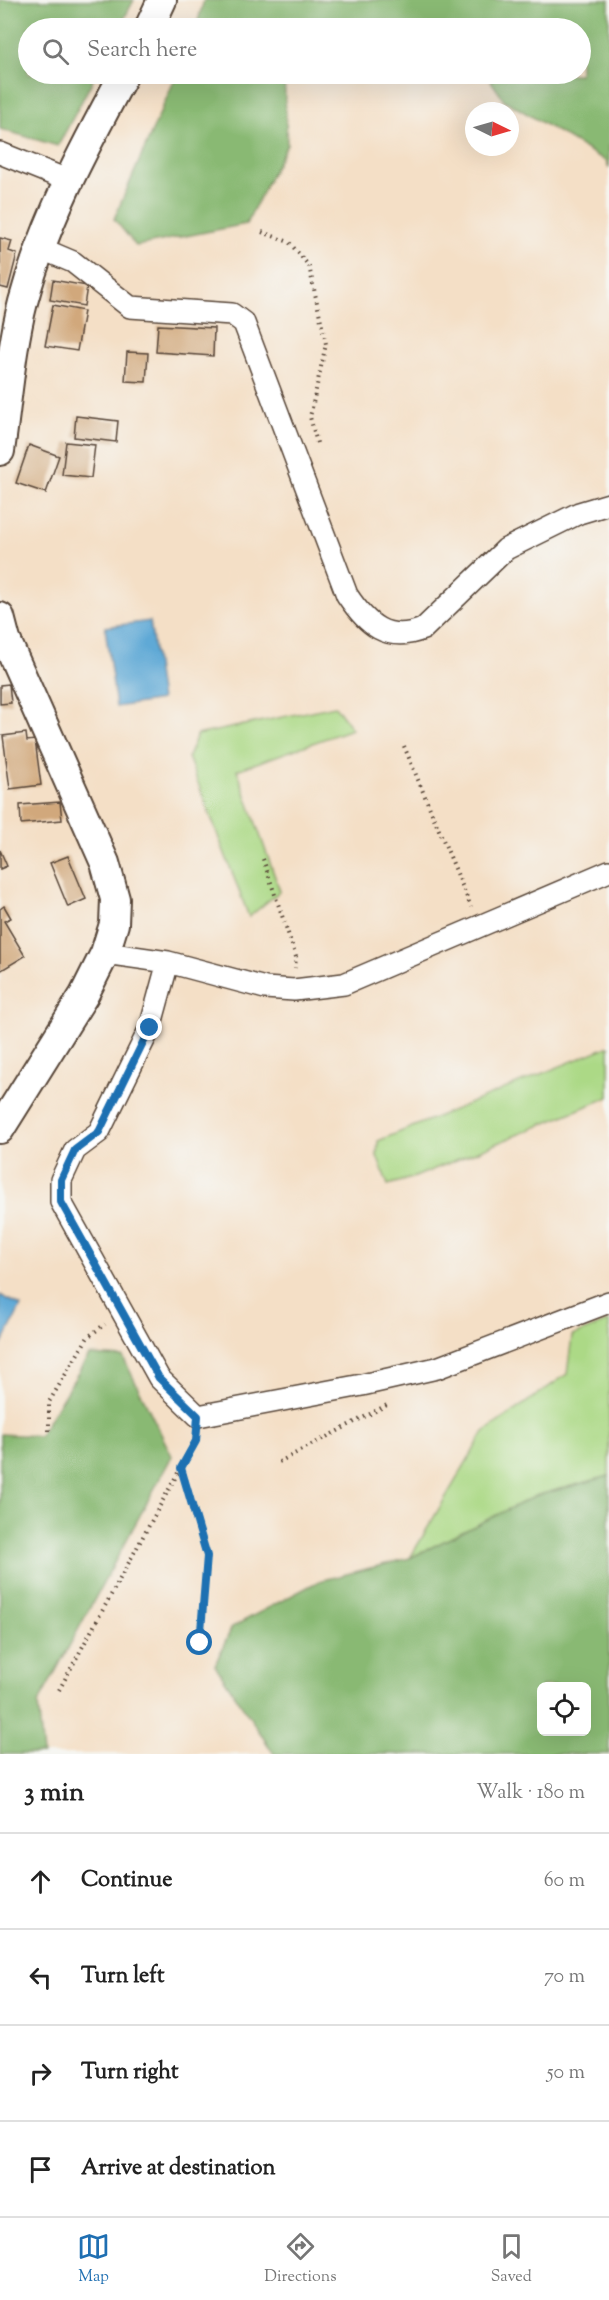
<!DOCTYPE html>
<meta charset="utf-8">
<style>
:root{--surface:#fff;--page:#f6f6f6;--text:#222;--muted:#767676;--line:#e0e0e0;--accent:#1f6fb2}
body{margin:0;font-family:"Sorts Mill Goudy",serif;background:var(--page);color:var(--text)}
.controls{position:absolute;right:18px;bottom:18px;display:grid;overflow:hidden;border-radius:9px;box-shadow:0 6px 24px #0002}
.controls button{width:54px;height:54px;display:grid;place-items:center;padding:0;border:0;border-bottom:2px solid var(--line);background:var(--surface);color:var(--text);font:30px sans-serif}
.compass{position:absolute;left:465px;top:102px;width:54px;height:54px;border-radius:50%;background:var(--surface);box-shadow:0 6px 24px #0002;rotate:95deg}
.stop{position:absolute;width:18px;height:18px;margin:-14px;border:4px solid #1f6fb2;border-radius:50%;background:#fff}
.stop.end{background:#1f6fb2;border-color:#fff;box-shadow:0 2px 6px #0008}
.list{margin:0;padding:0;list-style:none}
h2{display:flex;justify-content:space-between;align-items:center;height:78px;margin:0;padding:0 24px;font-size:26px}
h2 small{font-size:20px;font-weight:400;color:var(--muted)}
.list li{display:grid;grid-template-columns:39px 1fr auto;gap:18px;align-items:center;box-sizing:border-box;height:96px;padding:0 24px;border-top:2px solid var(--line)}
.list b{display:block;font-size:22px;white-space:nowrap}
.list em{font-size:20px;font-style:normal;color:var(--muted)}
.icon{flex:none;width:33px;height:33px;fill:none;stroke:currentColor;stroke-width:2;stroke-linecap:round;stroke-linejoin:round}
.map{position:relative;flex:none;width:609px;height:1754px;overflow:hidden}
.search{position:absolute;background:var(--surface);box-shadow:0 6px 24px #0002;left:18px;right:18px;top:18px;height:66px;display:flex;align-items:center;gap:15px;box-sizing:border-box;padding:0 21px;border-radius:33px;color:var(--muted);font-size:22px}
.sheet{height:462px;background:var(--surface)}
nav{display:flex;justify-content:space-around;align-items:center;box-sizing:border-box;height:84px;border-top:2px solid var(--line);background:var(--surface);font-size:16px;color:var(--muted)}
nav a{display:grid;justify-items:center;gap:3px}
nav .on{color:var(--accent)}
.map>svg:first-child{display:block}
.green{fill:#acd986;stroke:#748252;stroke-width:1.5}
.forest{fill:#89b973;stroke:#627248;stroke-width:1.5;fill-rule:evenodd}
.water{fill:#5ea9d6;stroke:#4c6a7a;stroke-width:1.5}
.building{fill:#d1a87c}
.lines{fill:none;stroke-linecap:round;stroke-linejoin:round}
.street-casing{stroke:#574537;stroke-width:24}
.secondary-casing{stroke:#574537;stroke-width:32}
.path{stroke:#574537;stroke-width:4;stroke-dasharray:1.5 4.5;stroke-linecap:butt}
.street{stroke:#fff;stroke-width:21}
.secondary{stroke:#fff;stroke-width:28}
.route{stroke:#1f6fb2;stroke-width:8}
</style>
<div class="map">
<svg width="609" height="1754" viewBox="0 0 609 1754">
<rect width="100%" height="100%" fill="#f6f6f2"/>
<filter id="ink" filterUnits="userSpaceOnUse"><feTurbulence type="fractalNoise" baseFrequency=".0167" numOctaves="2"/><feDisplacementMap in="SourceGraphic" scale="12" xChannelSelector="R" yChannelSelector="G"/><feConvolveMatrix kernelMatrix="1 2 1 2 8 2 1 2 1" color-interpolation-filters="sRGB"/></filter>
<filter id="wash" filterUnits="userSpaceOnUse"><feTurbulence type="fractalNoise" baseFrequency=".008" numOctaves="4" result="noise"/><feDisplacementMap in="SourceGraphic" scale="24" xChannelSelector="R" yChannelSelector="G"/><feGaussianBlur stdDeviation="1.35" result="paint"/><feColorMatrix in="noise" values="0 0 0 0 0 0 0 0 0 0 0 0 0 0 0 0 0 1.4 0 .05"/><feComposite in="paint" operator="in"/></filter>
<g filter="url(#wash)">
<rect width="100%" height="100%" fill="#f4dfc6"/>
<path class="green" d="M335,706L352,729L237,770L280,891L249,917L188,757L197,735Z
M609,1046V1097L415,1177L388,1185L377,1156L378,1141Z
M609,1321V1476L535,1496L410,1558L484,1432L567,1374L572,1336Z"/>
<path class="forest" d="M0,0H134L119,28H28V74H96L58,146L0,129Z
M204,0H609V168L606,161L504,100L486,74H580V28H380L365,25L353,28H196Z
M177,74H284L287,144L246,224L136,246L114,219Z
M89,1355L123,1357L172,1456L38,1704L43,1754H0V1434L39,1436Z
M609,1476V1754H274L215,1665L232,1627L319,1581L410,1558L535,1496ZM542,1686H586V1732H542Z"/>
<path class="water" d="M150,621L161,700L116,707L105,627Z
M0,1295L21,1306L0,1348Z"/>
<g id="blocks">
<path class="building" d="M0,238L12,241L9,251L17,254L8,289L0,287Z
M53,280L87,286L84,306L50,300Z
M53,305L84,311L77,351L45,346Z
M158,325L214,328L213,356L156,352Z
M127,352L148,353L146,382L125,381Z
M76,416L118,421L116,442L74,437Z
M66,442L95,445L91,478L62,475Z
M29,445L59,456L46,493L16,483Z
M9,684L11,703L0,704V685Z
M26,733L27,741L35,740L41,785L10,789L3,736Z
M60,802L62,820L21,824L20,805Z
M0,850L7,866L0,869Z
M68,856L86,899L68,907L50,863Z
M4,906L11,918L4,921L25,956L0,971V909Z"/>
</g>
</g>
<g filter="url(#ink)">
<use href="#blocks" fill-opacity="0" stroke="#574537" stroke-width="1.5"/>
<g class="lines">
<defs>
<path id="street" d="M0,153L67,180
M40,248L73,262L130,307L232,314L244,323L347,595C367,625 387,643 423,629L506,549L579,513L609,504
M105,953L168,962L265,988L294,990L344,984L609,871
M168,962L150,1028L99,1132L75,1150L61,1180V1202L159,1378L198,1416L362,1385L437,1368L609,1302"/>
<path id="secondary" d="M149,28L162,0
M0,451C7,404 11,348 23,302C45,220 84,148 124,74
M0,617L6,640L105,863L115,899L114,924L105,953L84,995L0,1129"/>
</defs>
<use href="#street" class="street-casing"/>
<use href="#secondary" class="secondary-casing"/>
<path class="path" d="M262,232L289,242L309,266L326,344L310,417L317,443
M404,746L471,907
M263,859L296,957L295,968
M49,1431V1402L88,1337L105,1324
M279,1462L387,1405
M182,1468L207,1556L200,1643
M59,1690L197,1438"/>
<use href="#street" class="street"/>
<use href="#secondary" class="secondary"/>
</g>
</g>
<g class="lines" filter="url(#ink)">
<path class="route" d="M150,1028L99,1132L75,1150L61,1180V1202L159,1378L198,1416L196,1441L181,1468L207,1556L200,1643"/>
</g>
</svg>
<div class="controls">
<button><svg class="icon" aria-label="locate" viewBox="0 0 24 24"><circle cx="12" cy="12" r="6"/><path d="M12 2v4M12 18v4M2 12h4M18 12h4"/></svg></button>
</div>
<svg class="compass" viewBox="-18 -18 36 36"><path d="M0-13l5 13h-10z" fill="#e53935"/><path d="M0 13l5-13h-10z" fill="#767676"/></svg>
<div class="stop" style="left:200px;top:1643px"></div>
<div class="stop end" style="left:150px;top:1028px"></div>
<div class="search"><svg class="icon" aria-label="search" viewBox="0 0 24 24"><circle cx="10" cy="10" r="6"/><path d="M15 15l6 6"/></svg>Search here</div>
</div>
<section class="sheet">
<h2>3 min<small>Walk · 180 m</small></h2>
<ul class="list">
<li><svg class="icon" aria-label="ahead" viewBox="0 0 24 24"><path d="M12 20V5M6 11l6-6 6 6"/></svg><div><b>Continue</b></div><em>60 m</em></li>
<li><svg class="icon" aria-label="left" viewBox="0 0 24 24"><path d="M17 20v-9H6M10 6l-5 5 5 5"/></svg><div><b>Turn left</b></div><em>70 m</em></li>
<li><svg class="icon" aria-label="right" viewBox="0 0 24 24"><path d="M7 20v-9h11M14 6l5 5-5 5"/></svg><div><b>Turn right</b></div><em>50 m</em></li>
<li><svg class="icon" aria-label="arrive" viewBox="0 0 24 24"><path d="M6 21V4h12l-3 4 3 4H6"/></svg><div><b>Arrive at destination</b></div></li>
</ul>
</section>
<nav>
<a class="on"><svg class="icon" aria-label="map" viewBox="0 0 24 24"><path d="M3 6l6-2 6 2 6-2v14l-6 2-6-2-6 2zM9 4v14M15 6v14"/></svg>Map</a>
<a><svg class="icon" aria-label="directions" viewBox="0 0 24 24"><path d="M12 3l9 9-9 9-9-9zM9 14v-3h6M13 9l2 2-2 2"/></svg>Directions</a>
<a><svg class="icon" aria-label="saved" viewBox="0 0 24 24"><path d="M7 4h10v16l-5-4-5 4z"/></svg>Saved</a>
</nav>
